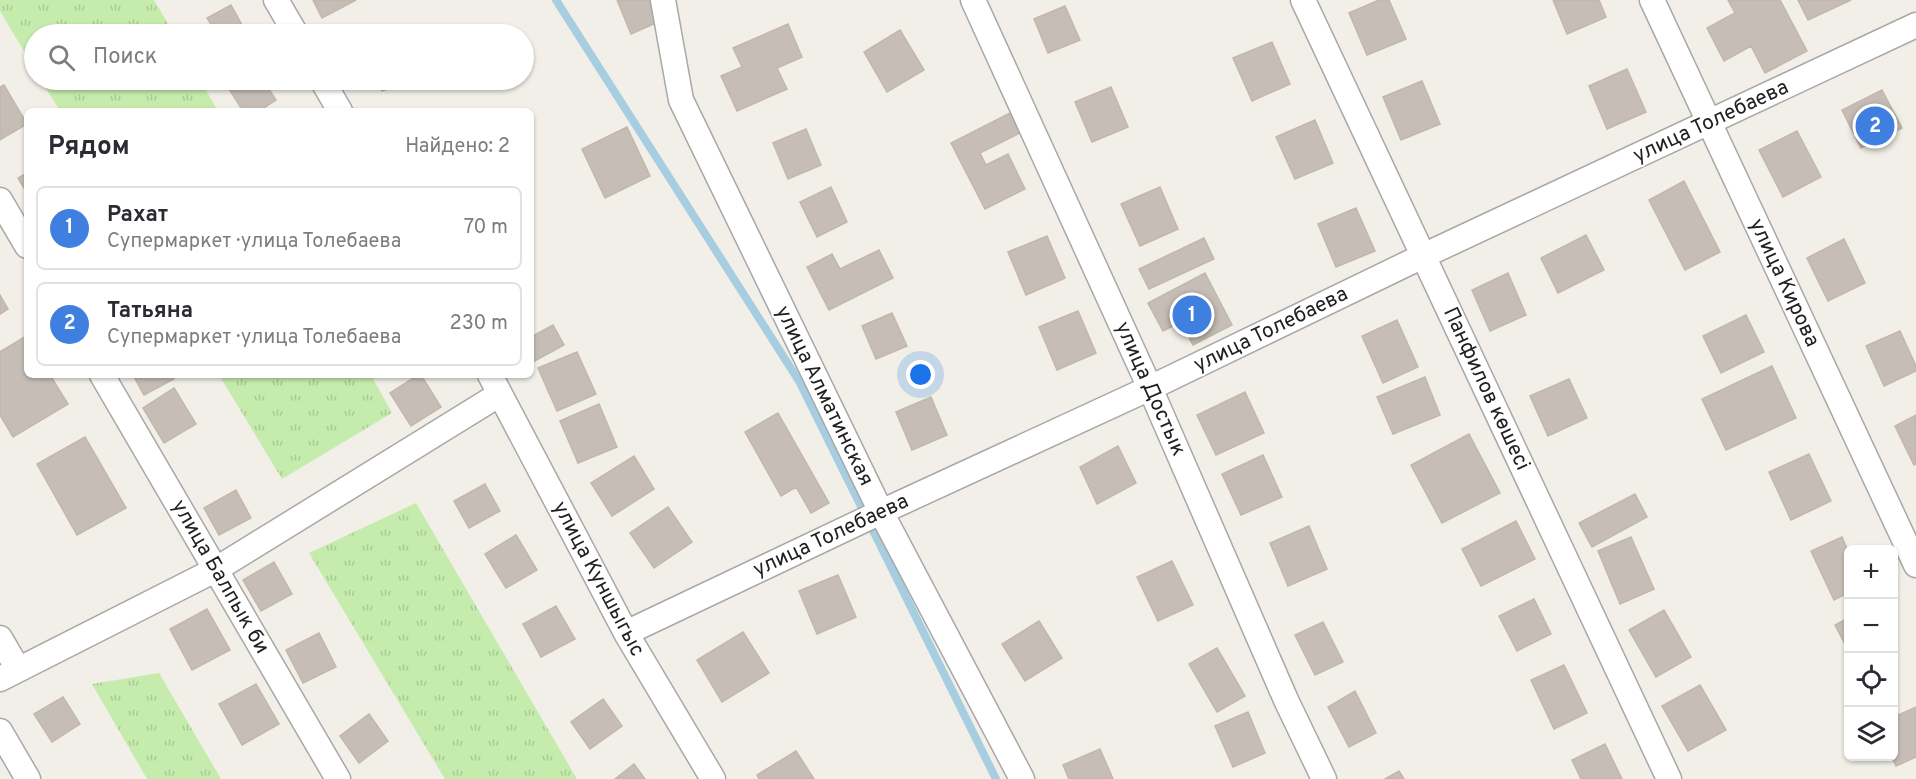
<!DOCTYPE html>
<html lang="ru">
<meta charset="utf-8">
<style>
:root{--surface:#fff;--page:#f7f7f7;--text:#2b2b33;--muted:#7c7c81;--line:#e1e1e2;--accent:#0b8043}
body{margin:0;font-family:Overpass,sans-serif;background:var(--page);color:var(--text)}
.controls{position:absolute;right:18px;bottom:18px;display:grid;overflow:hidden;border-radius:9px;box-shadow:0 2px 4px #0004}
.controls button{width:54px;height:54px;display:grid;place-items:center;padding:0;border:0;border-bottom:2px solid var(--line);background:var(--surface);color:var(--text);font:30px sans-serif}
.you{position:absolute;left:921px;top:375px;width:21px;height:21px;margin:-15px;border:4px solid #fff;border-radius:50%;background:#1a73e8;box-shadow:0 0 0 9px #1a73e833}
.badge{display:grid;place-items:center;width:39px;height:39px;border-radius:50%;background:var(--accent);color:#fff;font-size:20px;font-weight:700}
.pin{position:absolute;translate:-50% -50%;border:3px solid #fff;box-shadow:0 2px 6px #0006}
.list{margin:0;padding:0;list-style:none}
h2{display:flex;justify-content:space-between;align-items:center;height:78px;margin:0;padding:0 24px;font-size:26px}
h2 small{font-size:20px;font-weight:400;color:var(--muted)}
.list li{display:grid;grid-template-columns:39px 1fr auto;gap:18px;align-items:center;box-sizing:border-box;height:84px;margin:0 12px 12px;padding:0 12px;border:2px solid var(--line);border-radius:9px}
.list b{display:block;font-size:22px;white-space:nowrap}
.list p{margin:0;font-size:20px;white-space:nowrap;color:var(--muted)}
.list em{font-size:20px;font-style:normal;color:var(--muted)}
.icon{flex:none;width:33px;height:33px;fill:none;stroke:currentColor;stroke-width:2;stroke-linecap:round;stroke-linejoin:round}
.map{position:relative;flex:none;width:1916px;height:779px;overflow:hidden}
.search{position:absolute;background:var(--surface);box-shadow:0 2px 4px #0004;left:24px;top:24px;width:510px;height:66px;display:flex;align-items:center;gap:15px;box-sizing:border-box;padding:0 21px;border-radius:33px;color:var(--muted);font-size:22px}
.panel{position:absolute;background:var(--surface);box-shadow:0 2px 4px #0004;left:24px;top:108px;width:510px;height:270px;border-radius:9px}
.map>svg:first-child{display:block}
.grass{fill:url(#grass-tufts)}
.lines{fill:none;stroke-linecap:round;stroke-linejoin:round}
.stream{stroke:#a7cde0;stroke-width:8}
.building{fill:#c6beb6;stroke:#c3b7a9;stroke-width:1.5}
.street-casing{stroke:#a8a8a8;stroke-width:27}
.street{stroke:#fff;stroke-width:24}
.labels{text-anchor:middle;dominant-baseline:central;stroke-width:4.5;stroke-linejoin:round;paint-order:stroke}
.street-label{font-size:21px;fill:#212121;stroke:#fff}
</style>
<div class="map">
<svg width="1916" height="779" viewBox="0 0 1916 779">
<defs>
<pattern id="grass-tufts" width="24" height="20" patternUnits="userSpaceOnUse" patternTransform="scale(1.5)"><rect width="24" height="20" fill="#c5ecac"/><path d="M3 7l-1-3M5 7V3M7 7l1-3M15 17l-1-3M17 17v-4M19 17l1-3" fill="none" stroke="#a9ca94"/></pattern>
</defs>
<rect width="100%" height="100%" fill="#f1efe7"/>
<path class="grass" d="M0,0H154L174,34H34V68L0,11Z
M41,80H200L218,111H60Z
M219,375H371L392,413L282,479Z
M416,503L577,779H445L309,553Z
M159,673L221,779H147L92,684Z"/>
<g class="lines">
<path class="stream" d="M556,0L799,381L996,779"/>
</g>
<path class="building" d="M313,0H356L322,18Z
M617,0H649L658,22L631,34Z
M1379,0H1389L1406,39L1367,55L1349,13Z
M1553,0H1599L1606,17L1567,34Z
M1728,0H1780L1807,51L1765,73L1751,46L1724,61L1707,28L1735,13Z
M1798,0H1851L1808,20Z
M231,5L247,34H217L207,18Z
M1065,6L1080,40L1048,53L1034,19Z
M788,24L802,57L777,68L787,89L737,111L721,76L742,67L733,48Z
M900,30L924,70L887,92L864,52Z
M1272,42L1290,84L1252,101L1233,58Z
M1627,69L1646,112L1607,129L1589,86Z
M244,80H263L276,100L259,111H243L229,89Z
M378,80H414L382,91Z
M1422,81L1440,124L1401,140L1383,97Z
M4,85L27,124L0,140V87Z
M1111,87L1128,127L1092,142L1075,102Z
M1882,90L1902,128L1861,148L1842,110Z
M1010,113L1020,133L980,153L986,165L1008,154L1025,189L985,209L951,143Z
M1315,120L1333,163L1295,179L1276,137Z
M627,127L650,176L605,198L582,149Z
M806,129L821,165L788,179L773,143Z
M1797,131L1821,177L1783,197L1759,150Z
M27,173V193L18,178Z
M1684,181L1720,252L1685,270L1649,200Z
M831,187L847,222L817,237L800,202Z
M1160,187L1178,229L1140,246L1121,204Z
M1356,208L1375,251L1336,267L1318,224Z
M1586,235L1604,270L1558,293L1541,258Z
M1047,236L1065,278L1026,295L1008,252Z
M1204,238L1214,259L1149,289L1139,269Z
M1844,239L1865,283L1828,301L1807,258Z
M879,250L893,278L829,310L807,267L832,254L840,269Z
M1205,273L1232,325L1193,345L1181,322L1163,331L1148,303Z
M1508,273L1526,315L1490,331L1472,290Z
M0,295L8,309L0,314Z
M1078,311L1096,353L1057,370L1039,327Z
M892,313L907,346L876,359L862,326Z
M1746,315L1764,352L1721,373L1703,336Z
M1397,320L1418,367L1383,383L1362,336Z
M553,325L564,345L531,363V337Z
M1900,331L1916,366V371L1884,386L1866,346Z
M26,336L27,375H50L68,404L13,437L0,415V352Z
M577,352L596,394L557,411L538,368Z
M1772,366L1796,418L1726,450L1702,399Z
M133,375H172L174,379L144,395Z
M418,375H421L441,407L411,426L390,393Z
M1425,377L1440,415L1393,434L1377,397Z
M1569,379L1587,418L1548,436L1530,396Z
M174,388L196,424L164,443L143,408Z
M1245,392L1264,433L1216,455L1197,415Z
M931,397L947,435L912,450L896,412Z
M599,404L617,447L578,463L560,421Z
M778,413L829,503L811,513L796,487L781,496L745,432Z
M1916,415V464L1914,465L1895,426Z
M1469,434L1500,493L1442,523L1411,465Z
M85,437L126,508L77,535L37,464Z
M1118,446L1136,483L1097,504L1080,467Z
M1809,454L1831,501L1791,520L1769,472Z
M1263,455L1282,497L1241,515L1222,474Z
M634,456L654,489L612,516L591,483Z
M485,484L500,511L469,528L454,501Z
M236,490L251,518L219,535L204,508Z
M1635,494L1647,517L1592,547L1579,523Z
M668,507L692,542L654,568L630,533Z
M1516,521L1535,559L1481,586L1462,549Z
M1309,526L1327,569L1288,586L1270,543Z
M516,535L537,570L506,588L485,554Z
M1631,537L1654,589L1620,604L1598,551Z
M1842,537L1848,551V593L1834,600L1811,551Z
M1172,561L1193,605L1158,621L1137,577Z
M274,562L292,594L261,611L243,580Z
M838,575L856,617L817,634L799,591Z
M1534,599L1551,634L1517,651L1499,616Z
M556,606L575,639L541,657L523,624Z
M207,609L230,650L192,670L170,629Z
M1664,610L1691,657L1656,677L1629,630Z
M1848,618V650L1835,625Z
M1039,621L1062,658L1025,681L1002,644Z
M1323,622L1343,662L1315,675L1295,635Z
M743,632L769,673L722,702L697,660Z
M319,633L336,667L303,683L286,650Z
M1217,648L1245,696L1217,712L1189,664Z
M1564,665L1587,713L1554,729L1531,680Z
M256,684L279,724L242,745L219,704Z
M1700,685L1726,730L1688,751L1662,706Z
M1355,691L1376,733L1349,747L1328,707Z
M63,697L80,724L52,742L34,714Z
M603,699L622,726L590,749L571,722Z
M1916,707V757L1896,766L1891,756H1894V717Z
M1248,712L1265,753L1233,767L1215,726Z
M369,714L388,741L359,763L340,736Z
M1605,744L1622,779H1581L1572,760Z
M1100,749L1113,779H1069L1063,765Z
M796,751L814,779H759L757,775Z
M634,764L645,779H615Z
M1399,771L1404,779H1385Z"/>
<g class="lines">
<defs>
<path id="street" d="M276,0L296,34
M663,0L681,100L881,512L1022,779
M973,0L1150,388L1286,700L1324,779
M1303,0L1669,779
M1652,0L1916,565
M322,80L340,111
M0,200L27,246
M102,375L338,779
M490,375L626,633L713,779
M626,633L881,512L1150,388L1423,256L1916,25
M0,638L18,669
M0,679L215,570L500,394
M0,731L28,779"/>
</defs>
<use href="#street" class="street-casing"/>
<use href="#street" class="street"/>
</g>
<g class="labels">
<g class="street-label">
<text transform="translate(1711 122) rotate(-25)">улица Толебаева</text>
<text transform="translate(1784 283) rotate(65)">улица Кирова</text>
<text transform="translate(1271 330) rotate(-26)">улица Толебаева</text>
<text transform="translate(1150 389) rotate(66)">улица Достык</text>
<text transform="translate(1486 389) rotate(65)">Панфилов көшесі</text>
<text transform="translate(824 396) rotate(64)">улица Алматинская</text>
<text transform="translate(831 536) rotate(-25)">улица Толебаева</text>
<text transform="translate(220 577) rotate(60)">улица Балпык би</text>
<text transform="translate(598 579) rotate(62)">улица Куншыгыс</text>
</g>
</g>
</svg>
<div class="controls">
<button>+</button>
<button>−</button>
<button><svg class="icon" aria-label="locate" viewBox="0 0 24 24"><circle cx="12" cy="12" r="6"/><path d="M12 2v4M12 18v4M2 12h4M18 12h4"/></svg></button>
<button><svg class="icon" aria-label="layers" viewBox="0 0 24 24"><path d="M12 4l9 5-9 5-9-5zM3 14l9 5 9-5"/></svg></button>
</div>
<div class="you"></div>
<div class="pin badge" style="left:1192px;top:315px;background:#3f7fe0">1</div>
<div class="pin badge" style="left:1875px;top:126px;background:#3f7fe0">2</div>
<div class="search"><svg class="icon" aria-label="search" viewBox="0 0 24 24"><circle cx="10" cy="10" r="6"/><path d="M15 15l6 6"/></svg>Поиск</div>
<section class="panel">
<h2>Рядом<small>Найдено: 2</small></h2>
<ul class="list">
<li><span class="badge" style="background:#3f7fe0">1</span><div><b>Рахат</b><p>Супермаркет · улица Толебаева</p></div><em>70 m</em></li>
<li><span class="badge" style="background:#3f7fe0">2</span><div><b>Татьяна</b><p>Супермаркет · улица Толебаева</p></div><em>230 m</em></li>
</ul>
</section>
</div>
